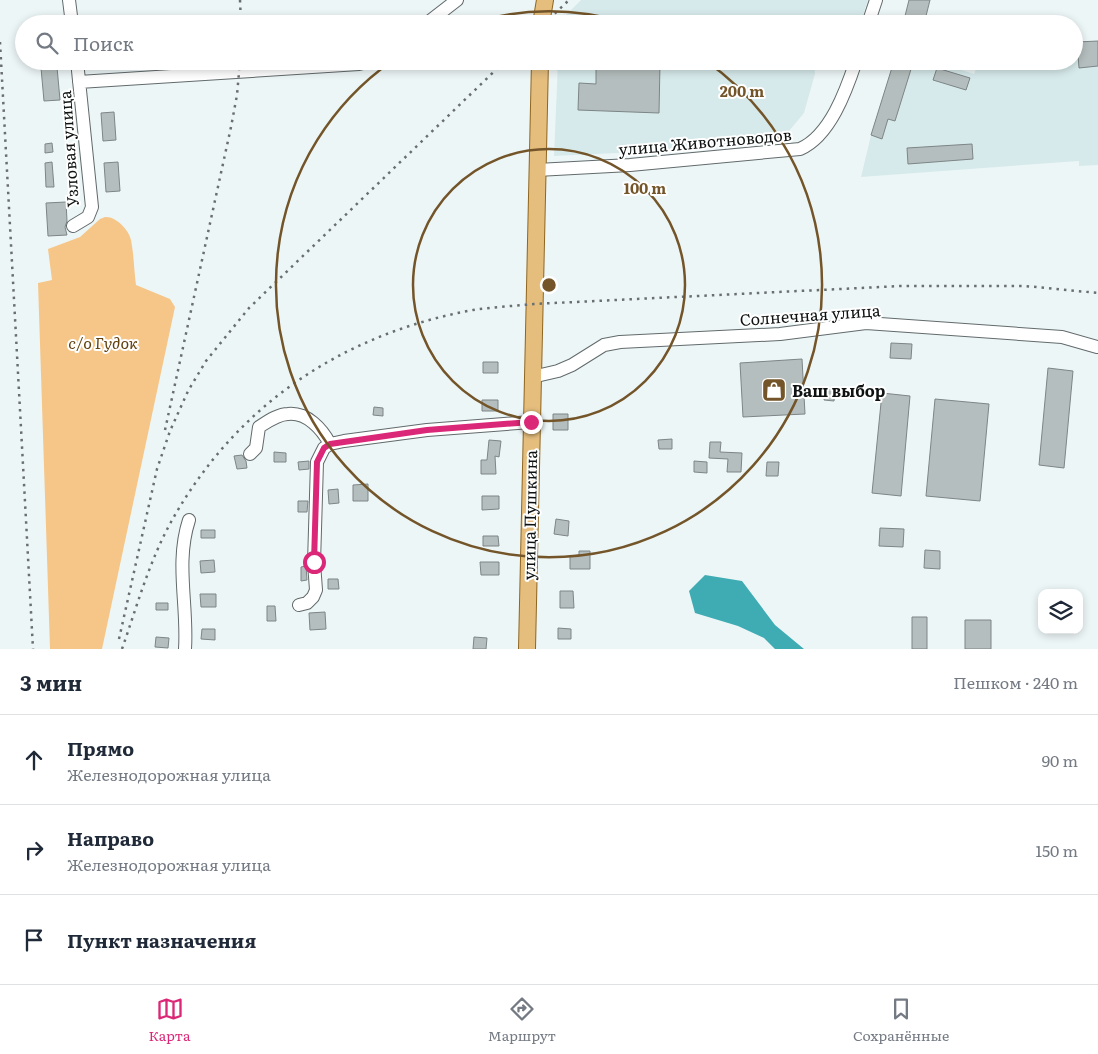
<!DOCTYPE html>
<html lang="ru">
<meta charset="utf-8">
<style>
:root{--surface:#fff;--page:#f2f2f3;--text:#1f2937;--muted:#747a83;--line:#e0e1e3;--accent:#db2777}
body{margin:0;font-family:Literata,serif;background:var(--page);color:var(--text)}
.controls{position:absolute;right:15px;bottom:15px;display:grid;overflow:hidden;border-radius:10px;box-shadow:0 2px 8px #0003}
.controls button{width:45px;height:45px;display:grid;place-items:center;padding:0;border:0;border-bottom:1px solid var(--line);background:var(--surface);color:var(--text);font:25px sans-serif}
.stop{position:absolute;width:15px;height:15px;margin:-11px;border:4px solid #db2777;border-radius:50%;background:#fff}
.stop.end{background:#db2777;border-color:#fff;box-shadow:0 1px 5px #0008}
.list{margin:0;padding:0;list-style:none}
h2{display:flex;justify-content:space-between;align-items:center;height:65px;margin:0;padding:0 20px;font-size:21px}
h2 small{font-size:16px;font-weight:400;color:var(--muted)}
.list li{display:grid;grid-template-columns:32px 1fr auto;gap:15px;align-items:center;box-sizing:border-box;height:90px;padding:0 20px;border-top:1px solid var(--line)}
.list b{display:block;font-size:19px;white-space:nowrap}
.list p{margin:0;font-size:16px;white-space:nowrap;color:var(--muted)}
.list em{font-size:16px;font-style:normal;color:var(--muted)}
.icon{flex:none;width:28px;height:28px;fill:none;stroke:currentColor;stroke-width:2;stroke-linecap:round;stroke-linejoin:round}
.map{position:relative;flex:none;width:1098px;height:649px;overflow:hidden}
.search{position:absolute;background:var(--surface);box-shadow:0 2px 8px #0003;left:15px;right:15px;top:15px;height:55px;display:flex;align-items:center;gap:12px;box-sizing:border-box;padding:0 18px;border-radius:28px;color:var(--muted);font-size:19px}
.sheet{height:335px;background:var(--surface)}
nav{display:flex;justify-content:space-around;align-items:center;box-sizing:border-box;height:70px;border-top:1px solid var(--line);background:var(--surface);font-size:14px;color:var(--muted)}
nav a{display:grid;justify-items:center;gap:2px}
nav .on{color:var(--accent)}
.map>svg:first-child{display:block}
.built{fill:#d7eaeb}
.green{fill:#f5c688}
.water{fill:#3facb4}
.building{fill:#b5bebe;stroke:#7d8586}
.lines{fill:none;stroke-linecap:round;stroke-linejoin:round}
.minor-casing{stroke:#626a6b;stroke-width:14}
.major-casing{stroke:#8f6620;stroke-width:18}
.minor{stroke:#fff;stroke-width:12}
.major{stroke:#e5be7e;stroke-width:16}
.rail{stroke:#696e6f;stroke-width:2.5;stroke-dasharray:2.5 5;stroke-linecap:butt}
.route{stroke:#db2777;stroke-width:6}
.ring{fill:none;stroke:#735529;stroke-width:2.5}
.labels{text-anchor:middle;dominant-baseline:central;stroke-width:4;stroke-linejoin:round;paint-order:stroke}
.street-label{font-size:16px;fill:#0f1212;stroke:#fff}
.park-label{font-size:16px;font-style:italic;fill:#61410f;stroke:#fff}
.poi-label{font-size:16px;font-weight:bold;fill:#0f1212;stroke:#fff;text-anchor:start}
.centre{fill:#735529;stroke:#fff;stroke-width:2.5}
.ring-label{font-size:15px;text-anchor:middle;font-weight:bold;fill:#735529;stroke:#fff;stroke-width:4;stroke-linejoin:round;paint-order:stroke}
</style>
<div class="map">
<svg width="1098" height="649" viewBox="0 0 1098 649">
<rect width="100%" height="100%" fill="#edf6f7"/>
<path class="built" d="M581,0H868L860,24H559V22Z
M1074,41L1077,42L1098,41V165L1079,166V161L861,177L871,135L894,61H934L974,74L979,61H1074Z
M558,61H814L815,74L804,113L789,131L774,143L682,150L554,156Z"/>
<path class="green" d="M105,217C116,216 129,230 131,240C134,255 134,271 136,285L170,299L175,307L102,649H50L38,283L52,280L48,249L80,237L100,219Z"/>
<path class="water" d="M705,575L742,581L775,625L804,649H775L764,638L738,626L695,613L689,591Z"/>
<path class="building" d="M909,0H930L924,24H903Z
M107,16V24H95V17Z
M1098,41V66L1079,68L1077,42Z
M596,61L660,63L659,113L578,110L579,83L596,84Z
M894,61L912,66L895,121L888,119L882,139L871,135Z
M57,67L60,100L44,101L41,68Z
M937,68L970,78L966,90L933,80Z
M114,112L116,140L103,141L101,113Z
M52,143L53,152L45,153V144Z
M972,144L973,159L908,164L907,148Z
M52,162L54,187H46L45,163Z
M118,162L120,191L106,192L104,163Z
M66,202L67,221L65,227L67,235L48,236L46,203Z
M891,343L912,344L911,359L890,358Z
M802,359L805,414L743,417L740,363Z
M483,362H498V373H483Z
M1048,368L1073,371L1064,468L1039,465Z
M826,389L835,390L834,401L824,400Z
M882,393L910,396L901,496L872,493Z
M935,399L989,404L980,501L926,496Z
M482,400H498V411H482Z
M374,407L383,408V416L373,415Z
M553,414H568V430H553Z
M672,439V449H659L658,440Z
M489,440L501,441L499,457L495,456L496,474H481V460H487Z
M710,442H721L720,452L742,453L741,472H727L728,459L709,458Z
M274,452L286,453V462H274Z
M242,455L246,461L247,468L237,469L234,456Z
M309,461V469L299,470L298,462Z
M694,461L707,462V473L694,472Z
M767,462H779L778,476H766Z
M368,484V501H353V485Z
M338,489L339,503L329,504L328,490Z
M482,496H499V509L482,510Z
M298,501H308L307,512H298Z
M556,519L569,521L568,536L554,534Z
M880,528L904,529L903,547L879,546Z
M201,530H215V538H201Z
M483,536H498L499,546H483Z
M925,550L940,551V569L924,568Z
M579,551H590V569H570V556L579,555Z
M214,560L215,572L201,573L200,561Z
M480,562H499V575H481Z
M306,566L307,580L301,581V567Z
M328,579H338L339,589H328Z
M560,591H573L574,608H560Z
M200,594H216V607H201Z
M156,603H168V610H156Z
M267,606H275L276,621H267Z
M325,612L326,629L310,630L309,613Z
M912,617H927V649H912Z
M965,620H991V649H965Z
M558,628L571,629V639H558Z
M202,629H215V640L201,639Z
M156,637L169,638L168,648L155,647Z
M474,637L487,638L486,649H473Z"/>
<g class="lines">
<defs>
<path id="minor" d="M69,0L72,24
M426,24L457,0
M868,24L876,0
M79,82L359,64L372,61
M537,170L630,165L800,149C830,136 846,91 856,61
M73,226L88,217L92,207L77,61
M532,377L558,371L572,365L604,345L620,342L780,334L866,323L1062,337L1097,347
M250,454L256,448L259,427C267,422 278,414 288,414C307,412 322,429 330,444
M299,605L307,603L313,597L316,590L314,563L317,462L324,448L330,444L344,441L427,430L531,422
M185,649C188,605 175,563 189,520"/>
<path id="major" d="M541,24L545,0
M527,649L540,61"/>
</defs>
<use href="#minor" class="minor-casing"/>
<use href="#major" class="major-casing"/>
<use href="#minor" class="minor"/>
<use href="#major" class="major"/>
<path class="rail" d="M240,0L241,24
M544,24L569,0
M0,42L33,649
M165,430L231,127L237,95L240,61
M119,639L157,469L170,431L188,391L206,361L249,308L505,61
M122,649C137,606 149,562 171,522C236,405 342,334 473,310C493,307 514,306 534,304L901,286H1025L1098,293"/>
</g>
<g class="lines">
<path class="route" d="M314,562L317,462L324,448L330,444L427,430L531,422"/>
</g>
<g class="ring">
<circle cx="549" cy="285" r="136"/>
<path d="M471 23A273 273 0 0 1 627 23M706 61A273 273 0 1 1 392 61"/>
</g>
<defs>
<symbol id="shop-square" viewBox="-11 -11 22 22"><rect x="-9" y="-9" width="18" height="18" rx="4" fill="#735529" stroke="#fff"/><path d="M-5-2.5h2.3a2.7 3.5 0 0 1 5.4 0H5L5.5 6h-11ZM-1.5-2.5h3a1.5 2.3 0 0 0-3 0Z" fill="#fff"/></symbol>
</defs>
<g fill-rule="evenodd">
<use href="#shop-square" x="760" y="376" width="28" height="28"/>
</g>
<g class="labels">
<g class="street-label">
<text transform="translate(705 141) rotate(-5)">улица Животноводов</text>
<text transform="translate(68 149) rotate(-94)">Узловая улица</text>
<text transform="translate(810 314) rotate(-4)">Солнечная улица</text>
<text transform="translate(529 515) rotate(-89)">улица Пушкина</text>
</g>
<g class="park-label">
<text x="103" y="342">с/о Гудок</text>
</g>
<g class="poi-label">
<text x="792" y="390">Ваш выбор</text>
</g>
</g>
<circle cx="549" cy="285" r="8" class="centre"/>
<g class="ring-label">
<text x="742" y="97">200 m</text>
<text x="645" y="194">100 m</text>
</g>
</svg>
<div class="controls">
<button><svg class="icon" aria-label="layers" viewBox="0 0 24 24"><path d="M12 4l9 5-9 5-9-5zM3 14l9 5 9-5"/></svg></button>
</div>
<div class="stop" style="left:314px;top:562px"></div>
<div class="stop end" style="left:531px;top:422px"></div>
<div class="search"><svg class="icon" aria-label="search" viewBox="0 0 24 24"><circle cx="10" cy="10" r="6"/><path d="M15 15l6 6"/></svg>Поиск</div>
</div>
<section class="sheet">
<h2>3 мин<small>Пешком · 240 m</small></h2>
<ul class="list">
<li><svg class="icon" aria-label="ahead" viewBox="0 0 24 24"><path d="M12 20V5M6 11l6-6 6 6"/></svg><div><b>Прямо</b><p>Железнодорожная улица</p></div><em>90 m</em></li>
<li><svg class="icon" aria-label="right" viewBox="0 0 24 24"><path d="M7 20v-9h11M14 6l5 5-5 5"/></svg><div><b>Направо</b><p>Железнодорожная улица</p></div><em>150 m</em></li>
<li><svg class="icon" aria-label="arrive" viewBox="0 0 24 24"><path d="M6 21V4h12l-3 4 3 4H6"/></svg><div><b>Пункт назначения</b></div></li>
</ul>
</section>
<nav>
<a class="on"><svg class="icon" aria-label="map" viewBox="0 0 24 24"><path d="M3 6l6-2 6 2 6-2v14l-6 2-6-2-6 2zM9 4v14M15 6v14"/></svg>Карта</a>
<a><svg class="icon" aria-label="directions" viewBox="0 0 24 24"><path d="M12 3l9 9-9 9-9-9zM9 14v-3h6M13 9l2 2-2 2"/></svg>Маршрут</a>
<a><svg class="icon" aria-label="saved" viewBox="0 0 24 24"><path d="M7 4h10v16l-5-4-5 4z"/></svg>Сохранённые</a>
</nav>
